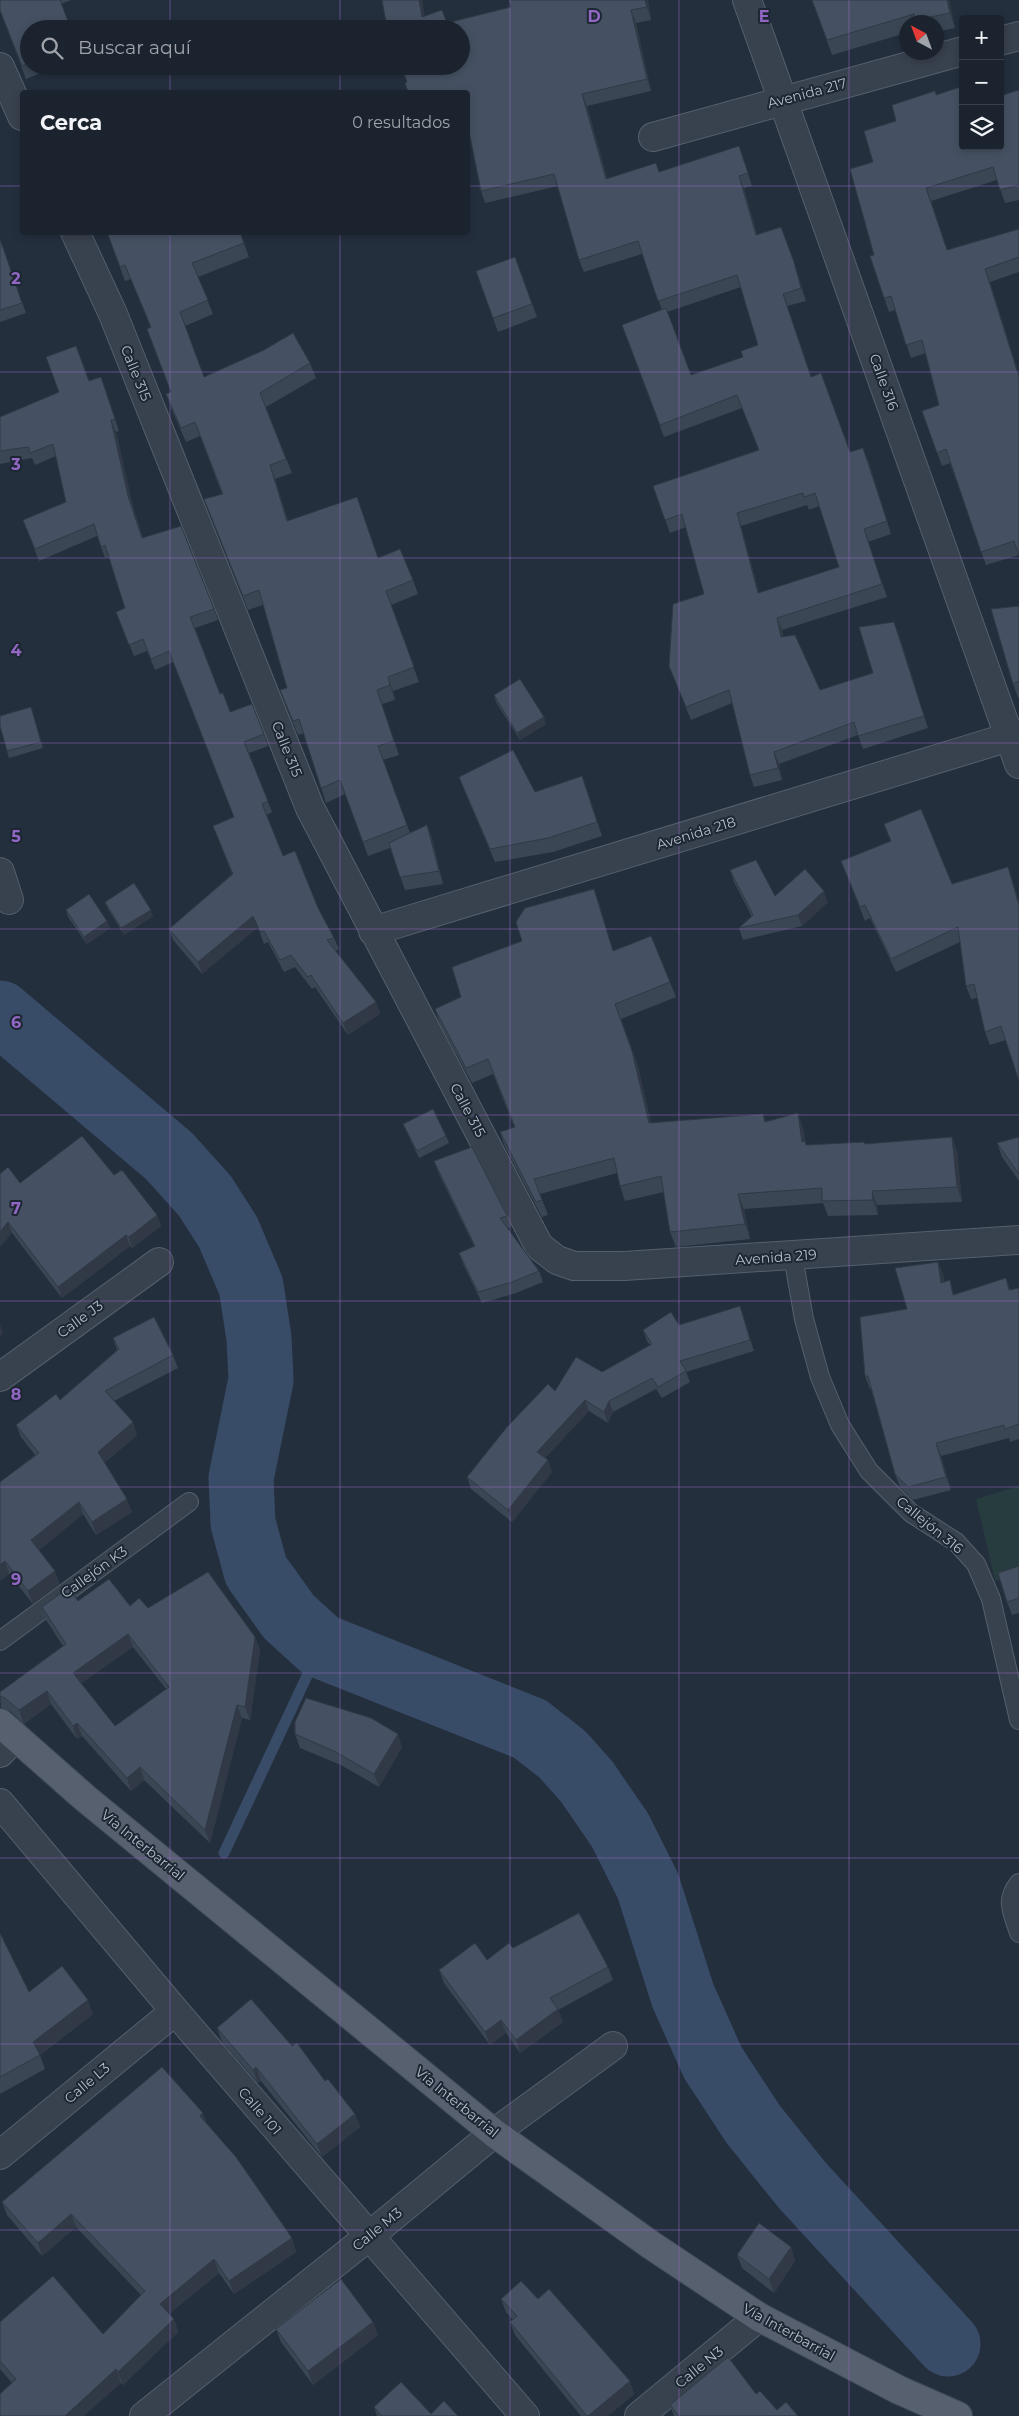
<!DOCTYPE html>
<html lang="es">
<meta charset="utf-8">
<style>
:root{--surface:#1b232e;--page:#282f3a;--text:#f1f3f6;--muted:#a0a4aa;--line:#39404a}
body{margin:0;font-family:Montserrat,sans-serif;background:var(--page);color:var(--text)}
.controls{position:absolute;right:15px;top:15px;display:grid;overflow:hidden;border-radius:5px;box-shadow:0 2px 8px #0003}
.controls button{width:45px;height:45px;display:grid;place-items:center;padding:0;border:0;border-bottom:1px solid var(--line);background:var(--surface);color:var(--text);font:25px sans-serif}
.compass{position:absolute;left:899px;top:15px;width:45px;height:45px;border-radius:50%;background:var(--surface);box-shadow:0 2px 8px #0003;rotate:319deg}
.list{margin:0;padding:0;list-style:none}
h2{display:flex;justify-content:space-between;align-items:center;height:65px;margin:0;padding:0 20px;font-size:21px}
h2 small{font-size:16px;font-weight:400;color:var(--muted)}
.icon{flex:none;width:28px;height:28px;fill:none;stroke:currentColor;stroke-width:2;stroke-linecap:round;stroke-linejoin:round}
.map{position:relative;flex:none;width:1019px;height:2416px;overflow:hidden}
.search{position:absolute;background:var(--surface);box-shadow:0 2px 8px #0003;left:20px;top:20px;width:450px;height:55px;display:flex;align-items:center;gap:12px;box-sizing:border-box;padding:0 18px;border-radius:28px;color:var(--muted);font-size:19px}
.panel{position:absolute;background:var(--surface);box-shadow:0 2px 8px #0003;left:20px;top:90px;width:450px;height:145px;border-radius:5px}
.map>svg:first-child{display:block}
.green{fill:#263c3f}
.lines{fill:none;stroke-linecap:round;stroke-linejoin:round}
.stream{stroke:#394c67;stroke-width:11}
.river{stroke:#394c67;stroke-width:65}
.lane-casing{stroke:#565f6c;stroke-width:20}
.street-casing{stroke:#565f6c;stroke-width:30}
.primary-casing{stroke:#414a57;stroke-width:30}
.lane{stroke:#38414e;stroke-width:18}
.street{stroke:#38414e;stroke-width:28}
.primary{stroke:#56606e;stroke-width:28}
.wall{fill:#3b4654;fill-rule:evenodd}
.shaded-wall{fill:#303945}
.building{fill:#455162;stroke:#303945;fill-rule:evenodd}
.grid{fill:none;stroke:#9266c3;stroke-width:1;stroke-opacity:0.55}
.labels{text-anchor:middle;dominant-baseline:central;stroke-width:4;stroke-linejoin:round;paint-order:stroke}
.street-label{font-size:14px;fill:#b4bcc9;stroke:#1d2633}
.grid-label{font-size:16px;text-anchor:middle;font-weight:bold;fill:#9266c3;stroke:#1d2633;stroke-width:4;stroke-linejoin:round;paint-order:stroke}
</style>
<div class="map">
<svg width="1019" height="2416" viewBox="0 0 1019 2416">
<rect width="100%" height="100%" fill="#242f3e"/>
<path class="green" d="M1019,1486V1573L995,1581L976,1499Z"/>
<g class="lines">
<path class="stream" d="M224,1853L321,1646"/>
<path class="river" d="M0,1013L169,1156L205,1196L228,1232L251,1286L259,1338L261,1380L241,1478L243,1523L256,1571L289,1617L321,1646L530,1729L562,1754L587,1782L620,1830L648,1886L683,1996L713,2063L753,2124L802,2185L948,2344"/>
<defs>
<path id="lane" d="M793,1256L804,1319L820,1377L840,1425L869,1471L911,1513L956,1542L976,1564L991,1599L1019,1720
M0,1641L189,1502
M1019,1883C1004,1901 1013,1913 1019,1933"/>
<path id="street" d="M747,0L1019,764
M1000,41L1019,36
M0,67L22,116
M653,137L963,51
M75,232L113,314L310,808L539,1246L557,1260L574,1266H624L1019,1240
M0,872L9,900
M373,931L1019,734
M0,1377L159,1262
M0,1753L15,1737
M0,1803L175,2011L525,2416
M0,2155L175,2011
M144,2416L368,2237L494,2133L613,2046
M639,2416L759,2317"/>
<path id="primary" d="M0,1723L85,1798L494,2133L651,2245L759,2317L899,2390L958,2416"/>
</defs>
<use href="#lane" class="lane-casing"/>
<use href="#street" class="street-casing"/>
<use href="#primary" class="primary-casing"/>
<use href="#lane" class="lane"/>
<use href="#street" class="street"/>
<use href="#primary" class="primary"/>
</g>
<path class="wall" d="M0,0H71L61,4L29,29V66H58L26,79L0,11Z
M382,0H422L424,16L447,23L511,7L648,0L651,20L636,23L651,91L587,106L607,178L659,172L739,146L752,186L744,188L757,235L798,275L806,301L787,306L811,376L850,452L868,460L891,534L868,542L887,597L782,630L783,636L820,690L873,673L899,635L928,728L863,749L858,735L779,764L782,780L754,787L750,775L732,703L691,720L669,666L704,594L686,527L670,533L653,486L759,450L742,408L664,437L622,325L662,310L642,254L584,272L579,260L558,186L485,203L481,191L468,92L407,82L389,29ZM741,287L758,345L743,357L691,375L667,312ZM807,505L809,510L819,506L839,567L759,593L741,526Z
M812,0H949L955,28L936,32V22H906V33L832,55Z
M1019,90V200L1005,203L997,180L931,201L947,250L1019,229V272L990,282L1019,375V555L986,565L950,463L942,466L922,411L939,405L926,353L911,358L895,310L889,312L870,256L874,255L873,162L896,121L936,95L963,146Z
M93,232H101L94,235Z
M107,232L182,234L240,232L249,257L198,277L213,314L185,326L204,377L310,363L316,378L266,407L292,473L275,479L288,521L378,558L413,580L418,594L391,605L419,682L393,691L395,700L382,704L399,755L383,760L410,833L427,825L432,838L443,884L405,890L390,848L368,856L345,794L326,803L304,733L298,735L280,690L287,688L263,605L248,610L204,499L222,494L200,436L186,442L171,408L166,394L171,392L151,328L131,279L125,281Z
M0,239L26,313L0,322Z
M515,257L537,317L498,332L476,271Z
M89,381L105,389L119,431L116,432L133,507L143,538L214,609L218,620L195,628L220,694L230,712L264,734L268,746L249,753L272,812L267,815L283,856L318,908L334,938L339,949L335,951L376,1002L380,1014L348,1035L315,987L312,989L295,967L284,972L268,942L264,944L258,927L202,974L173,940L169,929L232,874L213,826L234,817L173,662L155,670L147,651L134,656L116,612L125,608L109,557L105,558L97,536L39,561L23,520L66,502L56,456L35,465L32,458L0,464V417Z
M1019,606V697L1018,698L1013,684Z
M494,695L544,717L546,724L520,740L496,702Z
M31,707L43,748L9,758L7,751Z
M459,777L535,792L587,790L602,836L553,852L495,862L464,790Z
M884,824L952,884L1008,867L1019,902V1081L1006,1040L990,1045L985,1032L977,998L971,999L966,986L960,942L896,972L870,918L865,921L841,861L891,842Z
M730,870L775,896L828,902L802,926L743,940L739,928L752,917L734,882Z
M594,889L599,904L613,951L670,982L676,997L621,1019L638,1066L651,1123L766,1121L803,1128L806,1145L865,1144L957,1151L962,1202L877,1205L878,1215L828,1216L823,1203L744,1209L750,1239L676,1247L670,1232L664,1192L625,1201L620,1186L617,1173L540,1194L548,1215L542,1217L505,1147L500,1132L514,1127L493,1074L472,1083L440,1024L435,1009L461,997L522,941Z
M105,902L153,916L124,935L108,909Z
M66,910L107,921L110,928L87,944L68,917Z
M403,1124L446,1136L449,1143L419,1158L406,1131Z
M1019,1137V1181L1002,1157L997,1143Z
M434,1161L507,1216L511,1227L507,1228L539,1271L543,1282L516,1293L482,1303L463,1264L459,1253L474,1246L438,1172Z
M114,1175L157,1215L161,1226L132,1248L130,1246L62,1298L12,1233L0,1247L20,1183Z
M938,1262L943,1275L944,1282L955,1295L1006,1278L1010,1290L1019,1288V1439L1010,1442L1009,1438L941,1456L951,1490L913,1500L900,1487L895,1474L871,1389H870L865,1376L907,1309Z
M740,1306L744,1318L754,1351L686,1372L690,1382L662,1398L656,1389L613,1412L608,1423L589,1411L545,1458L548,1460L552,1472L512,1522L471,1489L467,1477L555,1391L602,1372L650,1345L647,1341L643,1330L679,1325Z
M113,1338L173,1355L178,1368L114,1401L137,1435L104,1463L132,1512L96,1535L83,1514L39,1550L60,1584L33,1604L9,1574L0,1581V1482L35,1455L21,1437L16,1425L60,1400L117,1350Z
M1019,1566V1613L1012,1615L1007,1602Z
M78,1601L148,1608L255,1637L260,1650L250,1720L242,1718L210,1843L144,1780L131,1791L82,1736L77,1739L51,1704L24,1724L10,1711L1,1708L0,1692L63,1646L46,1620L42,1607ZM133,1647L166,1689L115,1726L81,1683Z
M295,1734L402,1747L379,1787L341,1765L300,1748Z
M0,1933L29,1992L93,2014L40,2055L45,2069L0,2094Z
M513,1948L608,1967L613,1980L558,2010L563,2022L520,2053L506,2033L490,2045L444,1983L439,1970L487,1960Z
M217,2028L292,2046L355,2114L360,2127L322,2157L261,2081L258,2083L222,2042Z
M206,2123L292,2238L296,2252L234,2294L219,2273L169,2314L174,2319L178,2332L123,2385L121,2383H12L0,2369V2322L103,2334L141,2295L76,2227L42,2256L7,2215L2,2202Z
M791,2247L795,2261L774,2293L742,2268L737,2255Z
M501,2299H538L630,2381L634,2394L608,2416H581L515,2335L510,2322L513,2320L506,2312Z
M373,2322L378,2335L313,2385L281,2342L276,2329Z
M756,2394L777,2410L798,2416H674L670,2405Z
M374,2407L431,2414L458,2416H377Z"/>
<path class="shaded-wall" d="M419,0H422L427,29L422,17Z
M645,0H648L651,20L647,7Z
M947,0H949L955,28L950,13Z
M631,10L636,23L651,91L647,79Z
M582,94L587,106L611,191L606,179Z
M739,176L744,188L760,248L756,235Z
M794,262L806,301L801,288Z
M985,269L1019,375V377Z
M111,420L116,432L133,507L146,550L128,496Z
M863,448L868,460L891,534L887,521Z
M270,465L275,479L293,535L287,521Z
M737,513L741,526L763,606L758,593Z
M777,618L782,630L786,649L781,637Z
M894,622L899,635L928,728L924,716Z
M388,677L393,691L395,700L390,685Z
M544,717L546,724L520,740L517,733Z
M774,752L779,764L782,780L778,768Z
M427,825L432,838L443,884L439,871Z
M1008,867L1012,880L1019,902V905Z
M594,889L599,904L618,966L613,951Z
M824,891L828,902L802,926L798,915Z
M151,910L153,916L124,935L121,928Z
M253,916L258,927L202,974L198,962Z
M107,921L110,928L87,944L84,937Z
M376,1002L380,1014L348,1035L343,1023Z
M632,1051L638,1066L654,1138L649,1123Z
M798,1113L803,1128L806,1143L810,1156L802,1142Z
M952,1137L957,1151L962,1202L957,1187Z
M872,1191L877,1205L878,1215L873,1200Z
M738,1194L744,1209L750,1239L745,1224Z
M157,1215L161,1226L132,1248L129,1237Z
M8,1222L12,1233L0,1247V1232Z
M126,1235L130,1246L62,1298L58,1287Z
M938,1262L943,1275L945,1296L941,1283Z
M740,1306L744,1318L754,1351L750,1340Z
M0,1324L3,1333L0,1336Z
M585,1400L589,1411L541,1463L537,1452Z
M609,1401L613,1412L608,1423L604,1412Z
M133,1422L137,1435L102,1464L98,1452Z
M936,1443L941,1456L951,1490L946,1477Z
M548,1460L552,1472L512,1522L508,1510Z
M127,1499L132,1512L96,1535L92,1522Z
M79,1502L83,1514L36,1553L31,1540Z
M5,1561L9,1574L0,1581V1565Z
M55,1571L60,1584L33,1604L28,1591Z
M128,1634L133,1647L78,1686L73,1673Z
M255,1637L260,1650L250,1720L245,1707Z
M47,1691L51,1704L24,1724L19,1710Z
M237,1705L242,1718L210,1843L205,1830Z
M77,1723L82,1736L77,1739L73,1726Z
M398,1734L402,1747L379,1787L374,1774Z
M140,1767L144,1780L131,1791L127,1778Z
M88,2000L93,2014L38,2056L33,2042Z
M558,2009L563,2022L520,2053L516,2040Z
M501,2020L506,2033L490,2045L485,2032Z
M256,2067L261,2081L258,2083L253,2070Z
M203,2113L208,2126L200,2116Z
M355,2114L360,2127L322,2157L317,2144Z
M71,2214L76,2227L42,2256L38,2243Z
M292,2238L296,2252L234,2294L229,2281Z
M791,2247L795,2261L774,2293L769,2279Z
M214,2259L219,2273L165,2317L160,2304Z
M174,2319L178,2332L123,2385L118,2372Z
M373,2322L378,2335L313,2385L308,2371Z
M116,2369L121,2383L84,2416H65Z
M630,2381L634,2394L608,2416H588Z"/>
<path class="building" d="M0,0H60L71,29H29V63L22,66L0,10Z
M382,0H419L422,17L442,10L447,23L511,7L509,0H645L647,7L631,10L647,79L582,94L606,179L656,163L659,172L739,146L748,173L739,176L756,235L781,227L794,262L801,288L783,294L811,377L821,373L850,452L863,448L887,521L864,529L882,584L777,618L781,637L795,635L820,690L873,673L859,627L894,622L924,716L858,736L854,722L774,752L778,768L750,775L729,690L686,707L669,666L673,604L704,594L682,514L665,520L653,486L759,450L737,395L660,425L622,325L666,308L691,375L743,357L741,351L758,345L737,275L658,301L638,241L579,260L554,174L481,191L468,127V92H408L405,83L407,82L401,66H461V29H389L386,22ZM803,493L804,497L815,493L839,567L758,593L737,513Z
M812,0H947L950,13L916,20L914,14L827,40Z
M963,86V146H1000V96L1019,90V185L1000,190L993,167L926,188L947,250L1019,229V257L985,269L1019,377V555L1014,541L981,552L946,449L937,453L922,411L939,405L922,340L906,345L891,296L884,298L870,256L874,255L850,169L873,162L864,131L896,121L892,105L935,91L936,95Z
M107,232H181L182,234L186,232H240L244,243L192,263L208,300L180,312L204,377L264,350L293,333L310,363L260,393L286,459L270,465L287,521L357,497L378,558L400,549L413,580L386,591L414,667L388,677L390,685L377,690L394,741L378,746L407,825L363,842L340,780L321,788L299,719L293,721L280,690L287,688L259,590L243,596L204,499L223,494L195,422L181,428L166,394L171,392L147,329L151,327L125,265L120,267Z
M0,239L22,303L0,310Z
M515,257L532,304L493,318L476,271Z
M76,346L89,381L101,377L115,419L111,420L128,496L142,538L181,526L214,609L190,617L220,694L223,693L230,712L252,704L264,734L244,742L268,801L262,804L283,856L295,851L318,908L334,938L327,940L376,1002L343,1023L311,975L308,977L291,955L280,960L264,931L260,932L253,916L198,962L169,929L233,874L213,826L234,817L169,651L151,659L143,639L129,645L116,612L125,608L105,545L101,547L94,524L35,549L23,520L66,502L53,444L30,453L28,447L0,451V417L59,392L46,357Z
M1019,606V681L1013,684L991,609Z
M520,679L544,717L517,733L494,695Z
M31,707L41,742L7,751L0,726V716Z
M513,750L535,792L582,776L597,822L548,838L490,849L459,777Z
M921,809L952,884L1008,867L1019,905V1081L1001,1026L985,1032L974,984L966,986L958,927L891,959L865,905L860,907L841,861L891,841L884,824Z
M427,825L439,871L400,877L389,843Z
M756,860L775,896L805,869L824,891L798,915L739,928L753,915L730,870Z
M134,883L151,910L121,928L105,902Z
M594,889L613,951L651,936L670,982L615,1004L632,1051L649,1123L763,1114L765,1122L798,1113L802,1142L805,1141L806,1145L864,1142L865,1144L952,1137L957,1187L872,1191L873,1200L822,1201V1188L738,1194L745,1224L670,1232L661,1176L620,1186L614,1158L534,1179L542,1200L536,1202L500,1132L515,1127L488,1059L466,1068L435,1009L461,997L452,967L522,941L516,922L525,908Z
M89,894L107,921L84,937L66,910Z
M433,1109L446,1136L417,1151L403,1124Z
M82,1136L114,1175L122,1170L157,1215L129,1237L126,1235L58,1287L8,1222L0,1232V1174L8,1167L20,1183Z
M1019,1137V1174L997,1143Z
M472,1147L507,1216L500,1218L539,1271L512,1282L478,1292L459,1253L475,1246L434,1161Z
M938,1262L941,1283L950,1280L953,1295L1006,1278L1009,1290L1019,1288V1424L1005,1429L1004,1425L936,1443L946,1477L908,1487L895,1474L868,1376H865L860,1317L907,1309L895,1268Z
M740,1306L750,1340L680,1361L686,1371L658,1387L652,1378L609,1401L604,1412L585,1400L537,1452L548,1460L508,1510L467,1477L507,1427L548,1384L555,1391L576,1357L602,1372L652,1344L643,1330L671,1312L679,1325Z
M154,1317L173,1355L105,1391L133,1422L98,1452L127,1499L92,1522L79,1502L31,1540L55,1571L28,1591L5,1561L0,1565V1482L39,1453L16,1425L56,1394L60,1400L119,1349L113,1338Z
M1019,1566V1598L1007,1602L998,1573Z
M208,1572L255,1637L245,1707L237,1705L205,1830L140,1767L127,1778L77,1723L73,1726L47,1691L19,1710L5,1698L0,1696V1692L66,1644L42,1607L68,1588L78,1601L109,1579L130,1606L139,1598L148,1608ZM128,1634L169,1687L115,1726L73,1673Z
M306,1698L371,1718L398,1734L374,1774L336,1752L295,1734V1722Z
M579,1913L608,1967L550,1998L558,2009L516,2040L501,2020L485,2032L439,1970L475,1943L487,1960L509,1943L513,1948Z
M0,1933L29,1992L62,1966L88,2000L33,2042L40,2055L0,2077Z
M251,1999L292,2046L297,2043L325,2081L328,2079L355,2114L317,2144L256,2067L253,2070L217,2028Z
M162,2067L203,2113L200,2116L236,2157L292,2238L229,2281L214,2259L160,2304L174,2319L118,2372L116,2369L65,2416H0V2394L16,2379L0,2361V2322L53,2276L103,2334L145,2291L71,2214L38,2243L2,2202Z
M759,2223L791,2247L769,2279L737,2255Z
M341,2279L373,2322L308,2371L276,2329Z
M521,2281L538,2299L549,2289L630,2381L588,2416H587L510,2322L517,2316L501,2299Z
M728,2357L756,2394L760,2391L777,2410L786,2402L798,2416H679L670,2405Z
M401,2382L431,2414L444,2401L458,2416H382L374,2407Z"/>
<path class="grid" d="M170,0V29M340,0V29M510,0V2416M679,0V2416M849,0V2416M170,66V92M340,66V92M0,186H22M468,186H1019M170,232V2416M340,232V2416M0,372H1019M0,558H1019M0,743H1019M0,929H1019M0,1115H1019M0,1301H1019M0,1487H1019M0,1673H1019M0,1858H1019M0,2044H1019M0,2230H1019"/>
<g class="labels">
<g class="street-label">
<text transform="translate(807 93) rotate(-15)">Avenida 217</text>
<text transform="translate(136 373) rotate(68)">Calle 315</text>
<text transform="translate(884 382) rotate(70)">Calle 316</text>
<text transform="translate(287 749) rotate(68)">Calle 315</text>
<text transform="translate(696 833) rotate(-17)">Avenida 218</text>
<text transform="translate(468 1110) rotate(62)">Calle 315</text>
<text transform="translate(776 1257) rotate(-4)">Avenida 219</text>
<text transform="translate(80 1319) rotate(-36)">Calle J3</text>
<text transform="translate(930 1525) rotate(39)">Callejón 316</text>
<text transform="translate(94 1572) rotate(-36)">Callejón K3</text>
<text transform="translate(143 1845) rotate(39)">Vía Interbarrial</text>
<text transform="translate(87 2083) rotate(-40)">Calle L3</text>
<text transform="translate(457 2102) rotate(39)">Vía Interbarrial</text>
<text transform="translate(260 2111) rotate(49)">Calle 101</text>
<text transform="translate(377 2229) rotate(-39)">Calle M3</text>
<text transform="translate(789 2332) rotate(29)">Vía Interbarrial</text>
<text transform="translate(699 2367) rotate(-39)">Calle N3</text>
</g>
</g>
<g class="grid-label">
<text x="594" y="22">D</text>
<text x="764" y="22">E</text>
<text x="16" y="284">2</text>
<text x="16" y="470">3</text>
<text x="16" y="656">4</text>
<text x="16" y="842">5</text>
<text x="16" y="1028">6</text>
<text x="16" y="1214">7</text>
<text x="16" y="1400">8</text>
<text x="16" y="1585">9</text>
</g>
</svg>
<div class="controls">
<button>+</button>
<button>−</button>
<button><svg class="icon" aria-label="layers" viewBox="0 0 24 24"><path d="M12 4l9 5-9 5-9-5zM3 14l9 5 9-5"/></svg></button>
</div>
<svg class="compass" viewBox="-18 -18 36 36"><path d="M0-13l5 13h-10z" fill="#e53935"/><path d="M0 13l5-13h-10z" fill="#a0a4aa"/></svg>
<div class="search"><svg class="icon" aria-label="search" viewBox="0 0 24 24"><circle cx="10" cy="10" r="6"/><path d="M15 15l6 6"/></svg>Buscar aquí</div>
<section class="panel">
<h2>Cerca<small>0 resultados</small></h2>
<ul class="list">
</ul>
</section>
</div>
